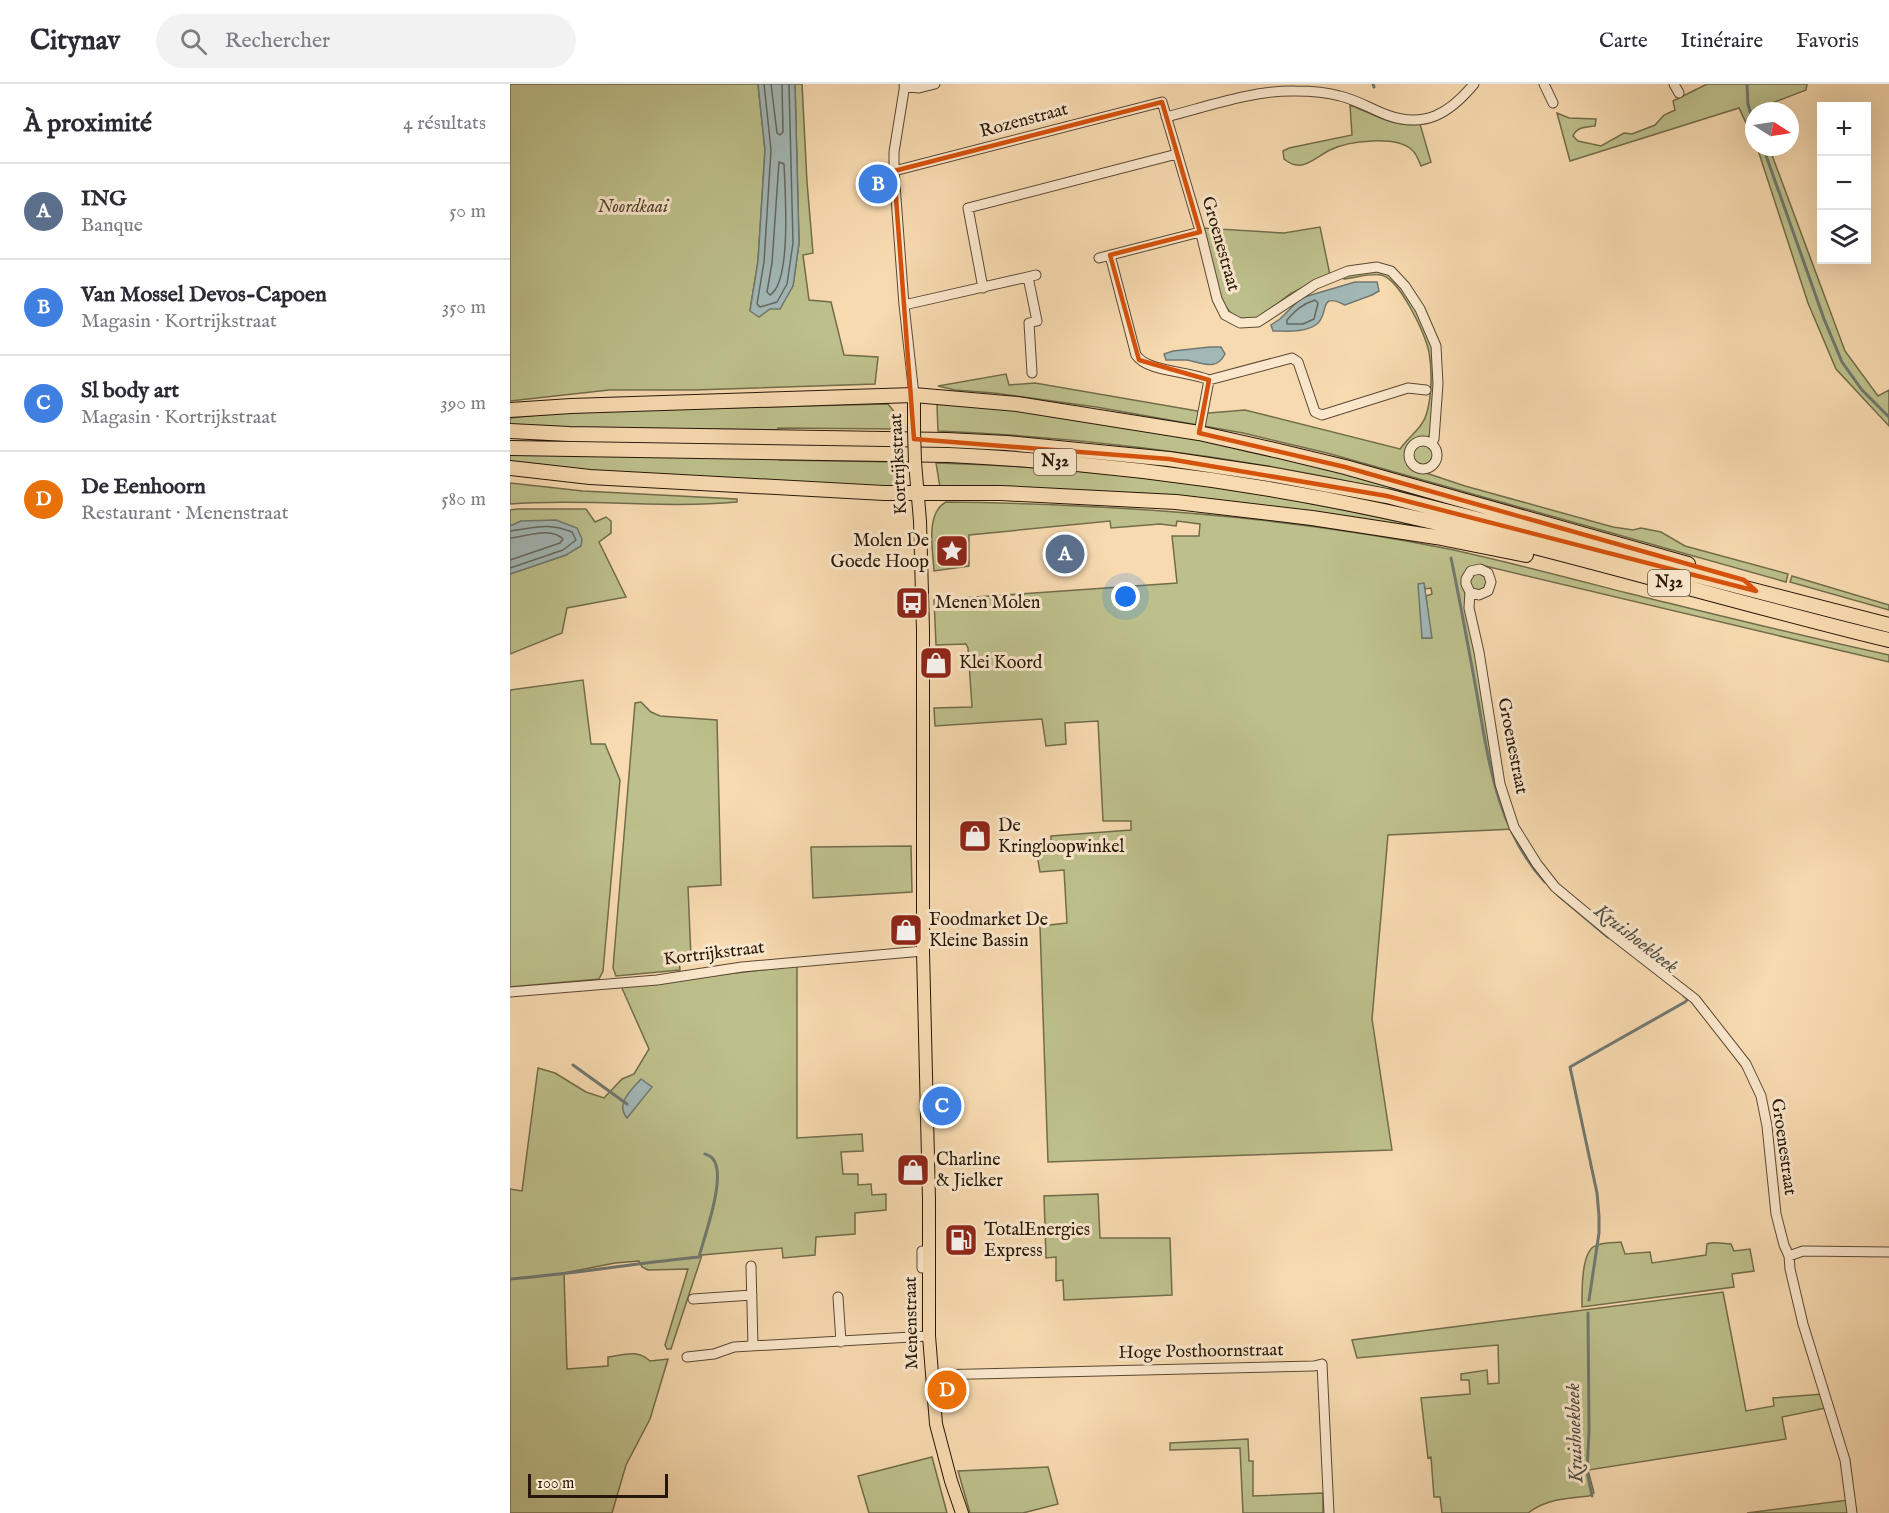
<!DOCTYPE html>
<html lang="fr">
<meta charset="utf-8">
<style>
:root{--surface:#fff;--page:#f2f2f3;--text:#2b2b33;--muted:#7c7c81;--line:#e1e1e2;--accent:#8f2418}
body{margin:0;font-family:"IM FELL English",serif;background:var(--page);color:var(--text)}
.controls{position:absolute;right:18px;top:18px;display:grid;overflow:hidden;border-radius:0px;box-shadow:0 6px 24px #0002}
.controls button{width:54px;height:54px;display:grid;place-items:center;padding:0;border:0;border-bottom:2px solid var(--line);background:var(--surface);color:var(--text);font:30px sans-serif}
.compass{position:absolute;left:1235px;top:18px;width:54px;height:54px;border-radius:50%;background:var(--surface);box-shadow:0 6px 24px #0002;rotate:102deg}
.scale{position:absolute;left:18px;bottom:15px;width:140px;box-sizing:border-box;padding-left:6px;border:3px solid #271708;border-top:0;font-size:16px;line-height:21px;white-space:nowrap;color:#271708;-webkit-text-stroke:4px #fae7cc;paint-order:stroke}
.you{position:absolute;left:616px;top:513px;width:21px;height:21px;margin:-15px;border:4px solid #fff;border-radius:50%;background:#1a73e8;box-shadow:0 0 0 9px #1a73e833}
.badge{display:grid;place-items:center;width:39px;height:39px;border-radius:50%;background:var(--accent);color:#fff;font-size:20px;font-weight:700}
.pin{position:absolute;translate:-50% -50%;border:3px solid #fff;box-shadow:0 2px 6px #0006}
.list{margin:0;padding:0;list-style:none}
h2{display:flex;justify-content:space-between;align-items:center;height:78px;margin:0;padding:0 24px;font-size:26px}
h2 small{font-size:20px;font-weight:400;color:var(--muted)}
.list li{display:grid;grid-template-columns:39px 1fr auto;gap:18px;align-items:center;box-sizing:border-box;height:96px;padding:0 24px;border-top:2px solid var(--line)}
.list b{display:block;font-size:22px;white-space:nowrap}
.list p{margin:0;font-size:20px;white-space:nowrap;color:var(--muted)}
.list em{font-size:20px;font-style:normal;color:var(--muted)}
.icon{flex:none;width:33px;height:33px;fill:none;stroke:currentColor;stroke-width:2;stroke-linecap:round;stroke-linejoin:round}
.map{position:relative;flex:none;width:1379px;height:1429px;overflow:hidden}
header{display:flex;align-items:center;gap:36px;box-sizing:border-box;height:84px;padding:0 30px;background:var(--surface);border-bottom:2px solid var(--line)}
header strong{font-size:28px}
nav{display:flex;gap:33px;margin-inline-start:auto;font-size:21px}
.search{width:420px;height:54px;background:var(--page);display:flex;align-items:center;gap:15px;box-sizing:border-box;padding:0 21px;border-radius:33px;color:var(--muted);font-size:22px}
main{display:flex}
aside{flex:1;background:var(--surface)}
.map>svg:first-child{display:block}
.green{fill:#bdc08c;stroke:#726c4a;stroke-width:1.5;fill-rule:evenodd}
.water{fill:#a2b8b7;stroke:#717871;stroke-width:1.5}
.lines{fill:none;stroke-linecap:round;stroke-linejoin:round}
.shore{stroke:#646860;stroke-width:1.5}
.stream{stroke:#717871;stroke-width:3}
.minor-casing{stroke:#5b4832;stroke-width:11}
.major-casing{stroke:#271708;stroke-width:14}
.highway-casing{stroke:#271708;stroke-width:16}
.minor{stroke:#fae7cc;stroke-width:9}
.major{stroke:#f8dab0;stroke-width:12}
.highway{stroke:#f8dab0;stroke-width:14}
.major-bridge-casing{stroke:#271708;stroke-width:14;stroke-linecap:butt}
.major-bridge{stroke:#f8dab0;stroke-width:12}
.marked{fill:none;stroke:#d5520c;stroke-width:4.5;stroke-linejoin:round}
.labels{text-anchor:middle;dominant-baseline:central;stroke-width:6;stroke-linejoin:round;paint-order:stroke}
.shield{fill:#fae7cc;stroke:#665543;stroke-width:1.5}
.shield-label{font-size:16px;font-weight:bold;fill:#271708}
.street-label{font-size:18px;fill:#271708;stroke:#fae7cc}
.park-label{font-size:18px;font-style:italic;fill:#544a30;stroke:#fae7cc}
.poi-label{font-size:18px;fill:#271708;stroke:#fae7cc;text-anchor:start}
.water-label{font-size:20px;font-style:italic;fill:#524f45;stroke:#fae7cc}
</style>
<header>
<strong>Citynav</strong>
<div class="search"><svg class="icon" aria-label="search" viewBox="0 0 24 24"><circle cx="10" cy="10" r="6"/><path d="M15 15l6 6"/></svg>Rechercher</div>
<nav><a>Carte</a><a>Itinéraire</a><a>Favoris</a></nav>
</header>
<main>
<aside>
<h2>À proximité<small>4 résultats</small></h2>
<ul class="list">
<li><span class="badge" style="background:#5c6f8a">A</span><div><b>ING</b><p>Banque</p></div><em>50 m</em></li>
<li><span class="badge" style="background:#3f7fe0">B</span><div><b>Van Mossel Devos-Capoen</b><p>Magasin · Kortrijkstraat</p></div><em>350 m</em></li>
<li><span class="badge" style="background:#3f7fe0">C</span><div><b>Sl body art</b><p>Magasin · Kortrijkstraat</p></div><em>390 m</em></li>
<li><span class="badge" style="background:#e8710a">D</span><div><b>De Eenhoorn</b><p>Restaurant · Menenstraat</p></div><em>580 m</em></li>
</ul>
</aside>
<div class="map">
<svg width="1379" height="1429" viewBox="0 0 1379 1429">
<rect width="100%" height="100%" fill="#f8dab0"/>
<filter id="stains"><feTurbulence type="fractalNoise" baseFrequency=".00333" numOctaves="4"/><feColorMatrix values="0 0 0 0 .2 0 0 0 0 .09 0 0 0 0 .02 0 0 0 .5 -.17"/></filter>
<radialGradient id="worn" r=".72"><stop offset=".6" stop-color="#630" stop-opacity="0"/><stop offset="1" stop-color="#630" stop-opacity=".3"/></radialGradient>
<path class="green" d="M0,0H248L255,66L248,177L240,226L254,228L283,202L289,159L285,0H292L297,98L303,169L293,171L299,216L321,218L334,271L368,273L365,300L184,306H99L0,317Z
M1197,0H1297L1296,6L1244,26V56L1229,24L1060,77L1047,29L1059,34L1086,35L1085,42C1075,43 1067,43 1063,52L1068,57L1091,62L1114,49L1122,50L1145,41L1154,31L1165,26L1163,17Z
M840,21C864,30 884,44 910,40L921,78L911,82C909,77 906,69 902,66C886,51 838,57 820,66C804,74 792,90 774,75L773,67L779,64L842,51Z
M1247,63H1259L1335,267L1368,312L1379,306V342L1326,285L1298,219Z
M810,143L820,191C808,197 794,202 782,209C769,217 759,230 744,235C707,247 698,167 692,144L774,149Z
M871,187L885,192L915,239L926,278L920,351L917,354L902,359L898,367V379L907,386L955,402L1103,443L1123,446L1131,444L1151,448L1175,462L1278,490L1276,498L817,369L733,349L586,323L484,309L445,306L428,302L496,290L499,301L525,299L699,329L735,326L890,365C899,352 914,343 917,328C922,310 922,285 919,268C915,250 890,195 871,191C860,189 845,194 834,195L833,191Z
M430,318L573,334L759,368L941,417L940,420C772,379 600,354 428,347L427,322Z
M378,320L389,334L388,345L268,344V346L0,343V334L54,328Z
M903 371a10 10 0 1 1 20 0a10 10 0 1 1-20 0Z
M0,370L268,373L269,376L387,378V395L383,403L66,386L0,378Z
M426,379C542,382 657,394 772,414C818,422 865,433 911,442L933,447V450L911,446L430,403Z
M0,399L73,407L227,415V418C152,425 76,414 0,420Z
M436,418C605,420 778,432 944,466C1002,479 1059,494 1117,509C1204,530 1291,552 1379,571V578L971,481L959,484L953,492L956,516L1003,745L878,751L862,935L882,1066L538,1078L530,842L557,839L554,786L530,788L527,771L541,770V752L621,746V737H593L588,637L555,639L556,660L536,662L532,635L425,642L424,624L462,623L458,564L456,560L426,561L424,516L667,499L662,452H689L690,440L667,437L666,442L650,440L601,444L600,437L459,451V482L424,487C423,467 415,429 436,418ZM914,500L915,505L921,504L922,510L916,512L921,554H912Z
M8,425H76L85,438L96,433L101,437V449L89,458L116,513L57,524L52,549L0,570V490L56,471L11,437L0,442V426Z
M970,487L978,495L973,506L964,507L958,495Z
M1282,492L1379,521V526L1280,498Z
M73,596L81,660H95L110,696L93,887L89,895L0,903V606Z
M131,618L141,628L150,632L207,636L211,801L178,803L181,875L169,876L170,886L106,892L103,884L125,619Z
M401,762L402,808L303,814L301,763Z
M287,882V1054L352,1050L353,1067L331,1068L333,1090H348V1101L361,1100L362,1111L376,1110V1126L345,1129V1150L306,1153L305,1171L273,1174L272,1164L192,1171L161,1265H157L155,1261L178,1185L138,1186L132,1183L129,1177L105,1179L54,1189L57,1285L98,1282V1273C114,1271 127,1265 140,1277L158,1275L140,1335L116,1381L102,1429H0V1105L12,1107L28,984L45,989L76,1008L94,1014L112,995L124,990L139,965L111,902Z
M588,1110L590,1154H660L662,1211L554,1216L553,1196L546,1197V1173L536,1174L534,1112Z
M1111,1158L1115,1170L1140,1168L1142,1179L1196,1171L1197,1160C1204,1157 1213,1160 1221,1160L1224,1167L1240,1165L1244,1187L1222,1190L1224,1203L1072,1223C1072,1209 1071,1172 1083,1163C1090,1158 1103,1159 1111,1158Z
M1213,1208L1236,1327L1264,1322L1263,1314L1313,1310L1316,1324L1272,1333L1276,1355L1078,1386L1084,1409L1079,1412C1058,1414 1036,1415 1018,1429H932L930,1413H924L921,1373L918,1374L911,1314L960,1310L959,1296H951V1290L977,1286L978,1300L989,1299L988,1261L847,1274L842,1256Z
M738,1355L739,1377H743V1412L813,1409V1429H733L730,1364L660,1366V1359Z
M422,1373L437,1429H359L348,1392Z
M538,1383L548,1420L513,1429H460L448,1387Z
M1338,1416L1339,1429H1237Z"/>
<path class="water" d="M248,0H285L289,159L283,202L270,225H260L249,233L240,227L248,177L255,66Z
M845,198H867L869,207L862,211L835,221C807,207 820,230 807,240C795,249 777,247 763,247L761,241L770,235L791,214Z
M700,263H711L715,270C706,288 691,278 676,276C669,276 662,276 656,276L654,270L663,267Z
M46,436L67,444L72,455L71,462L56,471L0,490V442L11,437Z
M914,499L922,554H912L908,500Z
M131,995L142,1003L117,1034C105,1020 121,1006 131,995Z"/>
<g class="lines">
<path class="shore" d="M254,0L261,66L254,178L247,220L250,223L267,218L277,200L283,159L279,0
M261,0L267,49L270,51L273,48L272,0
M269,78L274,80C275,106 282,198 260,211L257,208L262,179Z
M805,216L808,219L804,235L793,240H777V236C785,227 792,220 805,216Z
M0,447C25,444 37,438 62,448L66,456L53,466L0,484
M0,454C16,453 40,442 53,455L50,459L0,476"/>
<path class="stream" d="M863,0L864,3
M1237,0L1238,20L1244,41
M1253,63L1314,235L1332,278L1352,306L1379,333
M941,474C950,517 958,561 966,605C978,673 986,745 1035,798
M1048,811L1098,853
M63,981L117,1020
M0,1195C63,1190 126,1179 189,1173C194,1153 217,1092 203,1075C201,1072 197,1071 195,1070
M1079,1216L1089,1149V1132L1087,1109L1060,983L1175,918L1178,915L1174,912
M1078,1229L1079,1347L1077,1387L1082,1412"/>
<defs>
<path id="minor" d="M395,0L384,68V87L394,221L404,311
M1034,0L1043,19
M1164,0L1169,9
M394,2L409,4L425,0
M656,33C696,23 743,6 785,7C800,7 816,8 830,12C847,16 861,25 877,31C915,45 940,29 964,0
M384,87L652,18L691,150L707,215L715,231L730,239L748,238L806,200L838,187L867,183L881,187L895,202L910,225L926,262L928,300L924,355L921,360
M600,171L626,271C637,288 679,287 699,296L782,274L788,278L805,328L812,331L898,304L916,306
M589,174L690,148
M518,193L527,237L519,239L522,289
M473,204L458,124L667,70
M394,221L526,191
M689,349L699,296
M899 371a14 14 0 1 1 28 0a14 14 0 1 1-28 0Z
M960,508L969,511L978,507L981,498L978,489L970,485L961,487L956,495V500L960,508L959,524L969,568L990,700L1004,743L1027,780L1045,803L1104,852L1185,915L1236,980L1251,1012L1257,1042L1266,1130L1274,1161L1279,1172L1280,1185L1293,1240L1335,1376L1342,1429
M0,908L147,896L232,883L413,867
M412,1167H415L414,1184H412Z
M1279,1172L1293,1167L1379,1168
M241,1182L243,1262
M328,1213L331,1258
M183,1215L242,1211
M177,1273L204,1270L224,1263L419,1252
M421,1291L804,1282L812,1280L819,1429"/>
<path id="major" d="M404,311V346
M405,378L410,437L413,546V867L419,1116V1252L426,1340L441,1397L452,1429"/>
<path id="highway" d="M0,326L61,322L404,311L507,320L689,349L769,367L835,383L1178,480
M0,347L59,350L437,356L497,359L659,375L759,390L877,412L1379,541
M0,364L439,371C585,378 731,396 874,427C1044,464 1210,515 1379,556
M0,384L80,393L374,409H491L666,418L802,434L926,453L1016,471"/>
</defs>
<use href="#minor" class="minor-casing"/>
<use href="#major" class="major-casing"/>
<use href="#highway" class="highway-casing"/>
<use href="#minor" class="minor"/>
<use href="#major" class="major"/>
<use href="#highway" class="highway"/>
<defs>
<path id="major-bridge" d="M404,346L405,378"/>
</defs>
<use href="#major-bridge" class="major-bridge-casing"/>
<use href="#major-bridge" class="major-bridge"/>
</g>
<path class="marked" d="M652,18L690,148L600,171L629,276L699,296L689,349L835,383L1234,496L1246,507L877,412L659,375L404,355L384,87Z"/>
<defs>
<symbol id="sight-square" viewBox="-11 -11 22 22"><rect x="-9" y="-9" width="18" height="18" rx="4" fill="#8f2418" stroke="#fae7cc"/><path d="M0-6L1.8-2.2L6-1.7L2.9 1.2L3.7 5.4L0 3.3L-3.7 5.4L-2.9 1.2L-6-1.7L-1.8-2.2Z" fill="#fff"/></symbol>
<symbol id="bus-square" viewBox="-11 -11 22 22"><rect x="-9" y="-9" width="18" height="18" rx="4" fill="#8f2418" stroke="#fae7cc"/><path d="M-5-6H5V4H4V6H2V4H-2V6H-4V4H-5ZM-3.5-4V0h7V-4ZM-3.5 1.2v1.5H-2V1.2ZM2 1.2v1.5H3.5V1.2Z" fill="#fff"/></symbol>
<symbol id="shop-square" viewBox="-11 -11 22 22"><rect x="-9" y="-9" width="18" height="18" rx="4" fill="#8f2418" stroke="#fae7cc"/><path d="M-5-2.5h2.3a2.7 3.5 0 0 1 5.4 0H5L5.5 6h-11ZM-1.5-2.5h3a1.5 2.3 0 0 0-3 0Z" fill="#fff"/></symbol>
<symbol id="fuel-square" viewBox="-11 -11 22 22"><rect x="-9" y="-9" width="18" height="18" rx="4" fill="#8f2418" stroke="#fae7cc"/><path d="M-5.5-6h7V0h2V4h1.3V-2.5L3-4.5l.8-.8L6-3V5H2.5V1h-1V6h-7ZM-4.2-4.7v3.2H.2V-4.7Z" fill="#fff"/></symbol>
</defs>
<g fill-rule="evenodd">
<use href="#sight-square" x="423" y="448" width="38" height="38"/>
<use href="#bus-square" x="383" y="500" width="38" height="38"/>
<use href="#shop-square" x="407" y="560" width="38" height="38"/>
<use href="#shop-square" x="446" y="733" width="38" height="38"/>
<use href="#shop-square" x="377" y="827" width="38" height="38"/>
<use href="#shop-square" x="384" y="1067" width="38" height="38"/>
<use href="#fuel-square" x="432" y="1137" width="38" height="38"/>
</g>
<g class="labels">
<g class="shield">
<rect x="524" y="365" width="42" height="26" rx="4.5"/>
<rect x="1138" y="486" width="42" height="26" rx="4.5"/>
</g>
<g class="shield-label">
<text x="545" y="378">N32</text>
<text x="1159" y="499">N32</text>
</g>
<g class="street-label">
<text transform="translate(514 37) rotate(-15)">Rozenstraat</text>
<text transform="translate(710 160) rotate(74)">Groenestraat</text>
<text transform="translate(389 380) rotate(-93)">Kortrijkstraat</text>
<text transform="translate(1002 662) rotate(79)">Groenestraat</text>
<text transform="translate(204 870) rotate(-7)">Kortrijkstraat</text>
<text transform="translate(1273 1063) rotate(82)">Groenestraat</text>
<text transform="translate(402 1239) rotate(-91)">Menenstraat</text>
<text transform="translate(691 1268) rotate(-1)">Hoge Posthoornstraat</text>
</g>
<g class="park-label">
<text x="123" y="123">Noordkaai</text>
</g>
<g class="poi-label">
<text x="419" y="457" text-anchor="end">Molen De<tspan x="419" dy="21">Goede Hoop</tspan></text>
<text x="425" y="519">Menen Molen</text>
<text x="449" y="579">Klei Koord</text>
<text x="488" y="742">De<tspan x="488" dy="21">Kringloopwinkel</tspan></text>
<text x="419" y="836">Foodmarket De<tspan x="419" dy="21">Kleine Bassin</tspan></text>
<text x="426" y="1076">Charline<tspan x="426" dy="21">&amp; Jielker</tspan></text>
<text x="474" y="1146">TotalEnergies<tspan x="474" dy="21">Express</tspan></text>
</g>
<g class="water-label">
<text transform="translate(1126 855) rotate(38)">Kruishoekbeek</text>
<text transform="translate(1065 1349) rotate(-92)">Kruishoekbeek</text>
</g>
</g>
<rect width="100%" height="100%" filter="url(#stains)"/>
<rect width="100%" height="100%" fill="url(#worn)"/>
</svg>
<div class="controls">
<button>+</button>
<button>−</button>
<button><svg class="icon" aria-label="layers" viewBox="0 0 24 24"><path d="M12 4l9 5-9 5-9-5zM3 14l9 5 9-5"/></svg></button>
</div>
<svg class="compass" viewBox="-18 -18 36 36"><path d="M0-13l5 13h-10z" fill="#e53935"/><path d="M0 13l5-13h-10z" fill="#7c7c81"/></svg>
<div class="scale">100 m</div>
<div class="you"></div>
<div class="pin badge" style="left:555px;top:470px;background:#5c6f8a">A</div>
<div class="pin badge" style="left:368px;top:100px;background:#3f7fe0">B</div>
<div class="pin badge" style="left:432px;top:1022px;background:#3f7fe0">C</div>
<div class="pin badge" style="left:437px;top:1306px;background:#e8710a">D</div>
</div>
</main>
